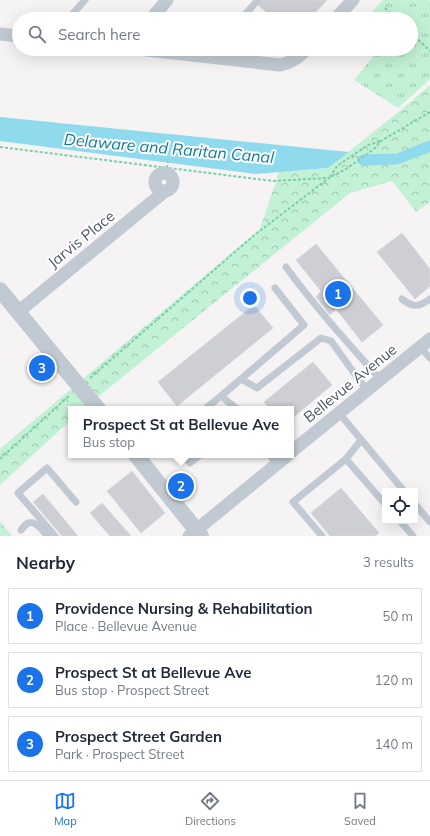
<!DOCTYPE html>
<meta charset="utf-8">
<style>
:root{--surface:#fff;--page:#f6f6f7;--text:#1f2937;--muted:#747a83;--line:#e0e1e3;--accent:#1a73e8}
body{margin:0;font-family:Mulish,sans-serif;background:var(--page);color:var(--text)}
.controls{position:absolute;right:12px;bottom:12px;display:grid;overflow:hidden;border-radius:0px;box-shadow:0 4px 16px #0002}
.controls button{width:36px;height:36px;display:grid;place-items:center;padding:0;border:0;border-bottom:1px solid var(--line);background:var(--surface);color:var(--text);font:20px sans-serif}
.you{position:absolute;left:250px;top:298px;width:14px;height:14px;margin:-10px;border:3px solid #fff;border-radius:50%;background:#1a73e8;box-shadow:0 0 0 6px #1a73e833}
.badge{display:grid;place-items:center;width:26px;height:26px;border-radius:50%;background:var(--accent);color:#fff;font-size:13px;font-weight:700}
.pin{position:absolute;translate:-50% -50%;border:2px solid #fff;box-shadow:0 1px 4px #0006}
.popup{position:absolute;left:68px;top:406px;width:226px;height:52px;box-sizing:border-box;display:grid;place-content:center;border-radius:0px;background:var(--surface);filter:drop-shadow(0 1px 3px #0005);font-size:13px;white-space:nowrap;color:var(--muted)}
.popup b{font-size:15px;color:var(--text)}
.popup::after{content:'';position:absolute;left:50%;top:100%;margin-left:-8px;border:8px solid transparent;border-top-color:var(--surface)}
.list{margin:0;padding:0;list-style:none}
h2{display:flex;justify-content:space-between;align-items:center;height:52px;margin:0;padding:0 16px;font-size:17px}
h2 small{font-size:13px;font-weight:400;color:var(--muted)}
.list li{display:grid;grid-template-columns:26px 1fr auto;gap:12px;align-items:center;box-sizing:border-box;height:56px;margin:0 8px 8px;padding:0 8px;border:1px solid var(--line);border-radius:0px}
.list b{display:block;font-size:15px;white-space:nowrap}
.list p{margin:0;font-size:13px;white-space:nowrap;color:var(--muted)}
.list em{font-size:13px;font-style:normal;color:var(--muted)}
.icon{flex:none;width:22px;height:22px;fill:none;stroke:currentColor;stroke-width:2;stroke-linecap:round;stroke-linejoin:round}
.map{position:relative;flex:none;width:430px;height:536px;overflow:hidden}
.search{position:absolute;background:var(--surface);box-shadow:0 4px 16px #0002;left:12px;right:12px;top:12px;height:44px;display:flex;align-items:center;gap:10px;box-sizing:border-box;padding:0 14px;border-radius:22px;color:var(--muted);font-size:15px}
.sheet{height:244px;background:var(--surface)}
nav{display:flex;justify-content:space-around;align-items:center;box-sizing:border-box;height:56px;border-top:1px solid var(--line);background:var(--surface);font-size:11px;color:var(--muted)}
nav a{display:grid;justify-items:center;gap:2px}
nav .on{color:var(--accent)}
.map>svg:first-child{display:block}
.forest{fill:url(#forest-crowns)}
.park{fill:url(#park-tufts)}
.water{fill:#90daee}
.lines{fill:none;stroke-linecap:round;stroke-linejoin:round}
.canal{stroke:#90daee;stroke-width:11}
.building{fill:#cdcfd5;stroke:#d7d9de}
.path{stroke:#7ad0a6;stroke-width:2;stroke-dasharray:3 2;stroke-linecap:butt}
.service{stroke:#c1cad2;stroke-width:7}
.minor{stroke:#c1cad2;stroke-width:13}
.tertiary{stroke:#c1cad2;stroke-width:16}
.labels{text-anchor:middle;dominant-baseline:central;stroke-width:4;stroke-linejoin:round;paint-order:stroke}
.street-label{font-size:15px;fill:#4a5661;stroke:#fff}
.water-label{font-size:16px;font-style:italic;fill:#0c7c9b;stroke:#fff}
</style>
<div class="map">
<svg width="430" height="536" viewBox="0 0 430 536">
<defs>
<pattern id="forest-crowns" width="20" height="18" patternUnits="userSpaceOnUse"><rect width="20" height="18" fill="#c3f1d5"/><path d="M2 6a3 3 0 1 1 6 0M12 15a3 3 0 1 1 6 0" fill="none" stroke="#a0c6b0"/></pattern>
<pattern id="park-tufts" width="24" height="20" patternUnits="userSpaceOnUse"><rect width="24" height="20" fill="#c3f1d5"/><path d="M3 7l-1-3M5 7V3M7 7l1-3M15 17l-1-3M17 17v-4M19 17l1-3" fill="none" stroke="#a0c6b0"/></pattern>
</defs>
<rect width="100%" height="100%" fill="#f5f3f3"/>
<path class="forest" d="M430,85V202L416,212L392,181L350,193L83,409H71V420L0,485V449L260,229L279,172L328,168L401,110Z
M0,521L12,536H0Z"/>
<path class="park" d="M383,0H428L430,1V79L398,108L354,80L373,57L365,49H411V19H365Z"/>
<path class="water" d="M0,117L349,152L328,168L256,174L0,141Z"/>
<g class="lines">
<path class="canal" d="M363,160L397,159L430,146"/>
</g>
<path class="building" d="M261,0H327L309,19H274L257,4Z
M402,233L430,269V286L415,299L377,252Z
M316,244L383,325L362,342L336,309L330,315L316,297L321,291L296,260Z
M254,305L273,328L177,406L158,382Z
M313,362L332,385L291,419V409H270L264,402Z
M132,471L165,513L141,533L107,491Z
M341,488L379,533L375,536H330L311,513Z
M43,494L78,536H62L33,502Z
M102,503L131,536H110L90,513Z"/>
<g class="lines">
<path class="path" d="M385,8L397,19
M411,33L430,51
M0,147L273,181L328,178
M166,173L168,162
M330,177L337,166L368,145L381,141
M90,378L252,237L329,178L346,169L374,149L381,141L430,112
M0,459L70,395"/>
<path class="service" d="M68,19L85,0
M241,19L258,0
M235,61L237,49
M286,267C315,307 348,343 381,380
M402,299C413,308 419,307 430,299
M420,347L430,358
M241,379L257,388L321,338L331,341L367,391
M221,396L304,325L275,288
M205,409L221,396L237,409
M339,413L404,491
M184,455L190,463L200,455
M270,455L277,464
M346,459L385,504
M415,504L430,522
M400,521L413,536
M21,530C23,528 26,524 28,523C36,520 43,531 47,536
M55,536L18,493L47,468L76,502
M322,536L293,502L346,459L361,440"/>
<path class="minor" d="M151,19L167,0
M335,19L353,0
M0,34L19,36
M137,49L280,65C292,62 298,58 307,49
M155 182a9 9 0 1 1 18 0a9 9 0 1 1-18 0Z
M18,312L164,192
M291,452L430,339
M189,536L288,455"/>
<path class="tertiary" d="M0,290L98,409
M136,455L201,536"/>
</g>
<g class="labels">
<g class="street-label">
<text transform="translate(81 239) rotate(-39)">Jarvis Place</text>
<text transform="translate(350 383) rotate(-39)">Bellevue Avenue</text>
</g>
<g class="water-label">
<text transform="translate(169 148) rotate(5)">Delaware and Raritan Canal</text>
</g>
</g>
</svg>
<div class="controls">
<button><svg class="icon" aria-label="locate" viewBox="0 0 24 24"><circle cx="12" cy="12" r="6"/><path d="M12 2v4M12 18v4M2 12h4M18 12h4"/></svg></button>
</div>
<div class="you"></div>
<div class="pin badge" style="left:338px;top:294px">1</div>
<div class="pin badge" style="left:181px;top:486px">2</div>
<div class="popup"><b>Prospect St at Bellevue Ave</b>Bus stop</div>
<div class="pin badge" style="left:42px;top:368px">3</div>
<div class="search"><svg class="icon" aria-label="search" viewBox="0 0 24 24"><circle cx="10" cy="10" r="6"/><path d="M15 15l6 6"/></svg>Search here</div>
</div>
<section class="sheet">
<h2>Nearby<small>3 results</small></h2>
<ul class="list">
<li><span class="badge">1</span><div><b>Providence Nursing &amp; Rehabilitation</b><p>Place · Bellevue Avenue</p></div><em>50 m</em></li>
<li><span class="badge">2</span><div><b>Prospect St at Bellevue Ave</b><p>Bus stop · Prospect Street</p></div><em>120 m</em></li>
<li><span class="badge">3</span><div><b>Prospect Street Garden</b><p>Park · Prospect Street</p></div><em>140 m</em></li>
</ul>
</section>
<nav>
<a class="on"><svg class="icon" aria-label="map" viewBox="0 0 24 24"><path d="M3 6l6-2 6 2 6-2v14l-6 2-6-2-6 2zM9 4v14M15 6v14"/></svg>Map</a>
<a><svg class="icon" aria-label="directions" viewBox="0 0 24 24"><path d="M12 3l9 9-9 9-9-9zM9 14v-3h6M13 9l2 2-2 2"/></svg>Directions</a>
<a><svg class="icon" aria-label="saved" viewBox="0 0 24 24"><path d="M7 4h10v16l-5-4-5 4z"/></svg>Saved</a>
</nav>
